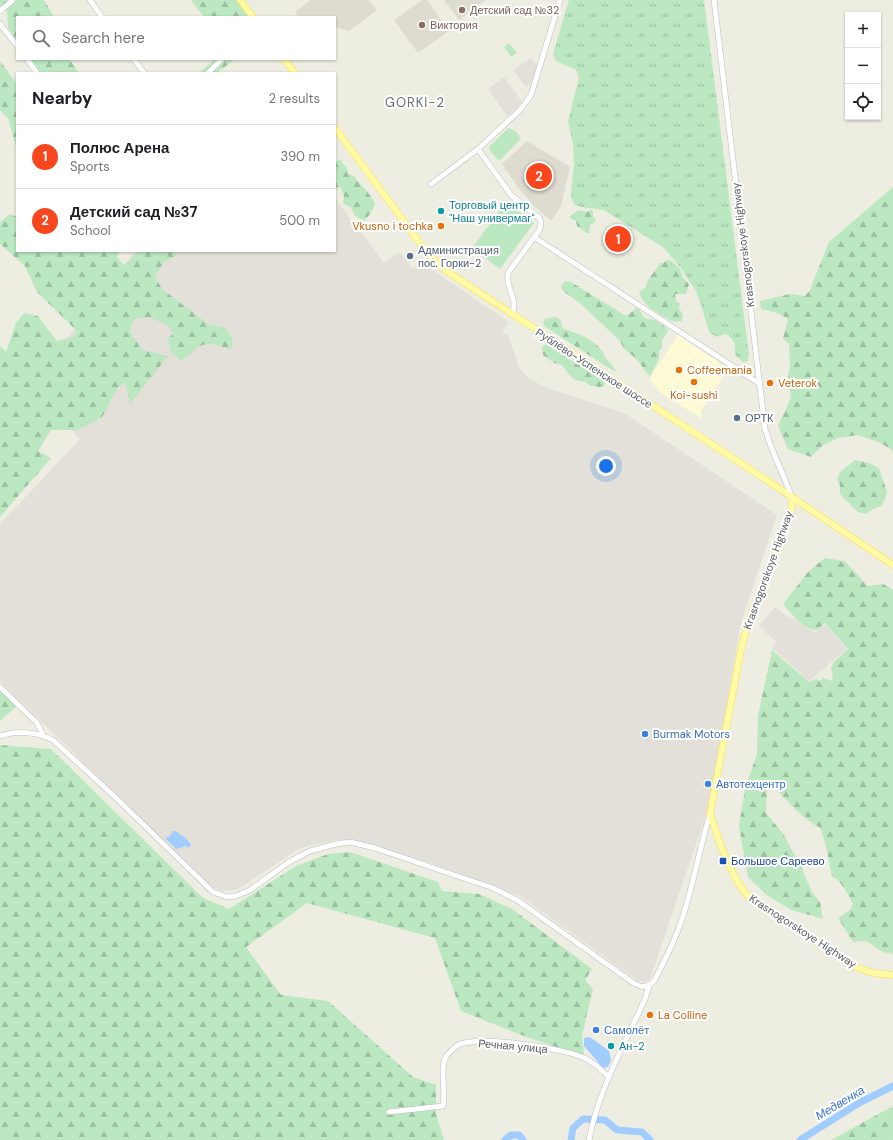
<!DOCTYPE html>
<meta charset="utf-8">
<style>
:root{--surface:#fff;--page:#f6f6f6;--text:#202124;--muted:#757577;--line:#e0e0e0;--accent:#f8471e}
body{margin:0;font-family:"DM Sans",sans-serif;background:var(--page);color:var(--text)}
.controls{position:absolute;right:12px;top:12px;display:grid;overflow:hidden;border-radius:0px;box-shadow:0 1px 3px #0004}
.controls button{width:36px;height:36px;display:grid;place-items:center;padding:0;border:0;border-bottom:1px solid var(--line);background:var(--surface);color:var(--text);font:20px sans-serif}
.you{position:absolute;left:606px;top:466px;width:14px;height:14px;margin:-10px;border:3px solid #fff;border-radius:50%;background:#1a73e8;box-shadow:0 0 0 6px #1a73e833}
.badge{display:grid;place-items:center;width:26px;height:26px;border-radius:50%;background:var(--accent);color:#fff;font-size:13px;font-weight:700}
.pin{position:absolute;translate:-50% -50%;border:2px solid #fff;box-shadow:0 1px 4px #0006}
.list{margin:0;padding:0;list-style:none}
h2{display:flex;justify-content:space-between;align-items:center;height:52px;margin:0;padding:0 16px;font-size:17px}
h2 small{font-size:13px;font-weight:400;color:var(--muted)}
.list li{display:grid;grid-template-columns:26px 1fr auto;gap:12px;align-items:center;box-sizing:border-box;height:64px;padding:0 16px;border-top:1px solid var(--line)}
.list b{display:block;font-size:15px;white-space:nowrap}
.list p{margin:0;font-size:13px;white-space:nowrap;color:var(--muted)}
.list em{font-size:13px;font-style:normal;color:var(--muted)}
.icon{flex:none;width:22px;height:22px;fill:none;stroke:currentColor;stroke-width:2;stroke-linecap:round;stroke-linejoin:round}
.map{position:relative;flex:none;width:893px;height:1140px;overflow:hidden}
.search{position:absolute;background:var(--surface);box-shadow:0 1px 3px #0004;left:16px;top:16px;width:320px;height:44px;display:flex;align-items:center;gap:10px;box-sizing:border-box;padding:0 14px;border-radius:0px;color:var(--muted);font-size:15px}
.panel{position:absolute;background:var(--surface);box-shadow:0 1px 3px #0004;left:16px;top:72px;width:320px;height:180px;border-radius:0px}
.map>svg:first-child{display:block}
.commercial{fill:#fffad6}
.industrial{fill:#e2e0d9}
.education{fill:#dedcd0}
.grass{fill:url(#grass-tufts)}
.forest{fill:url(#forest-firs)}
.garden{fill:#bbe8c0}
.water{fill:#a1ccff}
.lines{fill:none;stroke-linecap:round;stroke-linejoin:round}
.river{stroke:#a1ccff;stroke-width:7}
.minor-casing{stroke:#bcbec4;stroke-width:6}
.major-casing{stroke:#fddf4b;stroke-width:7}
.minor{stroke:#fff;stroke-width:5}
.major{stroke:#fffaa6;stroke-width:6}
.education-dot{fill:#8d6e63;stroke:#fff;stroke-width:1.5}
.culture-dot{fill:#0f9aa8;stroke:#fff;stroke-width:1.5}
.food-dot{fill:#e8710a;stroke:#fff;stroke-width:1.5}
.service-dot{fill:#5c6f8a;stroke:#fff;stroke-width:1.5}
.shop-dot{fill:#3f7fe0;stroke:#fff;stroke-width:1.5}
.transit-dot{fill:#1a4fb4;stroke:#fff;stroke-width:1.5}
.labels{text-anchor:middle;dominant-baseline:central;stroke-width:4;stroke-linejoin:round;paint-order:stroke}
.education-label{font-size:11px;fill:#785e54;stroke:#fff;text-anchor:start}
.culture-label{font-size:11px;fill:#0d838f;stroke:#fff;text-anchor:start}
.food-label{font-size:11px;fill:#c56008;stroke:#fff;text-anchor:start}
.street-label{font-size:11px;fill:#5a5d64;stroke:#fff}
.service-label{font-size:11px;fill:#4e5e75;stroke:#fff;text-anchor:start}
.shop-label{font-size:11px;fill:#366cbe;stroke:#fff;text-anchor:start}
.transit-label{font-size:11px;fill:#164399;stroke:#fff;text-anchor:start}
.water-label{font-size:12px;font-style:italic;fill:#3971cd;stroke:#fff}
.quarter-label{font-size:13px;letter-spacing:1px;fill:#6b6f76;stroke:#fff}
</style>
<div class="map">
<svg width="893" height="1140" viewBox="0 0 893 1140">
<defs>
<pattern id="grass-tufts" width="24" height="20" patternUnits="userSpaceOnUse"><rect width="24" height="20" fill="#bbe8c0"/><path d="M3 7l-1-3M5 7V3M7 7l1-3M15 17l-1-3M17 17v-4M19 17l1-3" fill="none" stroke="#9bbfa0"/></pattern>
<pattern id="forest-firs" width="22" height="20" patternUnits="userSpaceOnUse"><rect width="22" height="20" fill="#bbe8c0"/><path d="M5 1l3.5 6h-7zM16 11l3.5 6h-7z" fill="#9bbfa0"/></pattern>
</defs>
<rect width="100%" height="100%" fill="#eeede1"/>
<path class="commercial" d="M678,335L728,369L700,413L703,415L701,418L661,393L649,379Z"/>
<path class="industrial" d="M531,58L537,66L533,81L526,87L525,86L513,70Z
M504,77L522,102L516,109L507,116L488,89Z
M335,198L384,263L400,252L413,269L422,263L509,322L502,331L508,336L520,369L531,380L547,388L624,413L777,515L741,622L711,800L650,979L645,982L638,981L520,896L428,862L356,841L336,840L300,848L237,890L221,891L212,887L0,682V524L80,439L29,387L124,265L136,251H335Z
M775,607L792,620L794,618L815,633L825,624L847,649L809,681L772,648L776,642L759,626Z"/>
<path class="education" d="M311,0H369L377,10L349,31L335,27V17H299L295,12Z
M422,0H427L449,31L418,53L394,20Z
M444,0H486L459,20Z
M527,141L570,167L561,206L551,221L533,205L518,187L502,164Z"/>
<path class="grass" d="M569,0H704L749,355L747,362H743L735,355V343L728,335L724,334L718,337L711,334L709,332L701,305L696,291L681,268L664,248L604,210L581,207L574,204L572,200L571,193L574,164L573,143L568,122L579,77L576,70L556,61L553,54Z"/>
<path class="forest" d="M0,0H44L54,17H17V41L8,28L7,11H0Z
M191,0H237L248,17H204Z
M30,59H69L79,73H40Z
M215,59H235L217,73H199Z
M0,61L17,84V150L8,118L0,110Z
M341,159L343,164L347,168L348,174L354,176L358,182L367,191L375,203L371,213L364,221L354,215L351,207L343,204L344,196L341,188L339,187L335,191V162Z
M893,187V452L891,449L878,442L858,435L838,438L822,446L811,457L788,449L778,426L791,398L788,377L790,366L789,348L790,344L786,342L783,338L788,319C780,313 771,311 761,309L760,301L790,294L805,296L810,290L829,242Z
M579,210L587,212L590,210L593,211V216L596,221L590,225L589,232L587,233L577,226L576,221L570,218V216Z
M10,214L17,217V251H120L117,257L124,265L140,251H173L177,255L164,262L155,276L162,289L208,324L226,328L233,340L231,350C204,339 202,343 181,361L171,352L168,340L173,333L167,325L150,317L134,319L130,332L142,350L168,356L130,404L126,383L118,387L102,417L78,430H51L38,451L51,458L0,517V346L6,352L16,323L24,313L38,316L57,341L73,337L77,331L37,292L25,266L0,244V222Z
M667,260L672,261L681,270L683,278L689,284L686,294H675L676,301L680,304L679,308L683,315L682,321L675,322L671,321C659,313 643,307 639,292L646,287C647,279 652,275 656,269C658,268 658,265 659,263H663Z
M567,281L571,282L626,316L637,308L640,310L644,318L655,320L668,329L667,333L662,340V348L659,351V359L650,376C645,371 642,366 637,360C630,352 625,353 620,341L581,304L563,291L561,287L563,283Z
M554,317L558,318L561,321V325L564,329C576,332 595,340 602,351C604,354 604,357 607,359C610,364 614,366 616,372L612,370L544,326L543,322L545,319Z
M546,344L605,382L604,386L600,387L591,386L585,382L576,380L572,378L562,365L554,363L543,355L542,347Z
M855,460L869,463L879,468L887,492C887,497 883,501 882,506L875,508L866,514L858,512L840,494V486L837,478L840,472Z
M825,558L844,561L858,575L867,586L883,584L893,590V954L883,952L866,941L853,942L838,918L850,910L853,904C848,894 842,882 832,876C828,860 827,844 820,828C800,817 786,799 770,783L767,787L766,813L784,835L792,851L802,863L803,872L812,892L820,902L823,919L792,910L768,896L748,877L739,826L745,789L757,754L758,716L772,650L809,682L816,679L820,681L823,678L832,681L833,674L831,668L833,663L848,649L825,623L817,630C803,629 792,614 783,604L808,572Z
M0,686L19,704L0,721Z
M0,745L51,749L203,898L229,909L296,866L328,854L350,852L438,882L442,891L479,894L512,909L592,969L585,980L593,989L582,1035L584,1056L529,1038L461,1011L435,938L307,903L246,947L281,995L328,1001L413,1077L436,1085V1114L444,1140H0Z
M893,1106V1140H831Z"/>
<path class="garden" d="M509,43L517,53L511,57L504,47Z
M508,128C514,129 520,134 520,140L501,159L498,160L490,151L489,147Z
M506,202L534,223L500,269L472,248Z"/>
<path class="water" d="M173,831H175L183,836L191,844L189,848L185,846L180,848L176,849L165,838L170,836Z
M590,1037L609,1051L611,1060L608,1067L603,1068L584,1046V1038Z"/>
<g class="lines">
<path class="river" d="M505,1140L511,1135H519L523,1140
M571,1140L573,1128L583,1119L605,1120L617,1130L642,1132L650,1140
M800,1140L859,1103L893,1086"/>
<defs>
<path id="minor" d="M90,0L102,17
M714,0L765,429L770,444L792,497
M0,11L13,0
M0,24L17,46
M27,59L37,73
M134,59L144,73
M208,73L222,59
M431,184L478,149
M534,237L760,384
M512,314C519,299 505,288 508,273L540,229L541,222L539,218L511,195L478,149L520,110L531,95L560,0
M0,687L37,723L43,735
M0,736C17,730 37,732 53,740L115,797L213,892L227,897L236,896L250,890L289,862L310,851L336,844L350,842L375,848L460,877L493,888L517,900L632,982C641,988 646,988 654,981C664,962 674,943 681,922C693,887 699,850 710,814
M389,1112L443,1106C446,1092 439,1066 447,1055C450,1052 454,1047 458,1045C478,1035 569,1048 588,1060C596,1064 603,1072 609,1077
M589,1140C598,1091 624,1045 645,999L649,986"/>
<path id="major" d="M240,0L253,17
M284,59L295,73
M335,128L422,246L439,265L448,272L768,481L893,565
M793,498L791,511L787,523L747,626L741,649L710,814C718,838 731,879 749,897L853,966L873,973L893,975"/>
</defs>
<use href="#minor" class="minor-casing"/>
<use href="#major" class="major-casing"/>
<use href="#minor" class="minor"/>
<use href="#major" class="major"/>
</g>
<g class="education-dot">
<circle cx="462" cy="10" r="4"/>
<circle cx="422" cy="25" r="4"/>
</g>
<g class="culture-dot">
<circle cx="441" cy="211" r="4"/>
<circle cx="611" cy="1046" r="4"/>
</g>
<g class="food-dot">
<circle cx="441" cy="226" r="4"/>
<circle cx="679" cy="370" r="4"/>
<circle cx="694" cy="382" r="4"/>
<circle cx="770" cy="383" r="4"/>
<circle cx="650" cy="1015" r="4"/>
</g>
<g class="service-dot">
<circle cx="410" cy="256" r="4"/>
<circle cx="737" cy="418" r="4"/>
</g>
<g class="shop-dot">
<circle cx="645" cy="734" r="4"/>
<circle cx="708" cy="784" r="4"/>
<circle cx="596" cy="1030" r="4"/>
</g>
<rect class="transit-dot" x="719" y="857" width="8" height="8" rx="2"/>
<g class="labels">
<g class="education-label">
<text x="470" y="10">Детский сад №32</text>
<text x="430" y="25">Виктория</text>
</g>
<g class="culture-label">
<text x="449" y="205">Торговый центр<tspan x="449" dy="13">"Наш универмаг"</tspan></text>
<text x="619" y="1046">Ан-2</text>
</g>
<g class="food-label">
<text x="433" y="226" text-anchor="end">Vkusno i tochka</text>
<text x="687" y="370">Coffeemania</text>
<text x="778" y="383">Veterok</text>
<text x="694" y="395" text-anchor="middle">Koi-sushi</text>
<text x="658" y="1015">La Colline</text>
</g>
<g class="street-label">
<text transform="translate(743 245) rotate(-97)">Krasnogorskoye Highway</text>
<text transform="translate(594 368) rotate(33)">Рублёво-Успенское шоссе</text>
<text transform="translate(768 570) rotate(-70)">Krasnogorskoye Highway</text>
<text transform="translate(803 931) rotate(33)">Krasnogorskoye Highway</text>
<text transform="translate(513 1046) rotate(5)">Речная улица</text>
</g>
<g class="service-label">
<text x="418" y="250">Администрация<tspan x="418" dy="13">пос. Горки-2</tspan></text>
<text x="745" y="418">ОРТК</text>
</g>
<g class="shop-label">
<text x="653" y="734">Burmak Motors</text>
<text x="716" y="784">Автотехцентр</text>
<text x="604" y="1030">Самолёт</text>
</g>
<g class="transit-label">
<text x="731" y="861">Большое Сареево</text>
</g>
<g class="water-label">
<text transform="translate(840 1103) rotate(-31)">Медвенка</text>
</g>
<g class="quarter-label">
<text x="415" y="102">GORKI-2</text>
</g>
</g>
</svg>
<div class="controls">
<button>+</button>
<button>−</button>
<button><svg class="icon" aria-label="locate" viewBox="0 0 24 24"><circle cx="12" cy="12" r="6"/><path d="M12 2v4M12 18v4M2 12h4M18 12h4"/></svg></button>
</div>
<div class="you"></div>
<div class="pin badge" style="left:618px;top:239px">1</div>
<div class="pin badge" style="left:539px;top:176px">2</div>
<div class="search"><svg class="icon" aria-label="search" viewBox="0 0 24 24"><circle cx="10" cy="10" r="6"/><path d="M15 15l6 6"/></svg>Search here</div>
<section class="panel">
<h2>Nearby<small>2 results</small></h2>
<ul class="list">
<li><span class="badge">1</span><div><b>Полюс Арена</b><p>Sports</p></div><em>390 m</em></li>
<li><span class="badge">2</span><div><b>Детский сад №37</b><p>School</p></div><em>500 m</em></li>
</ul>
</section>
</div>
